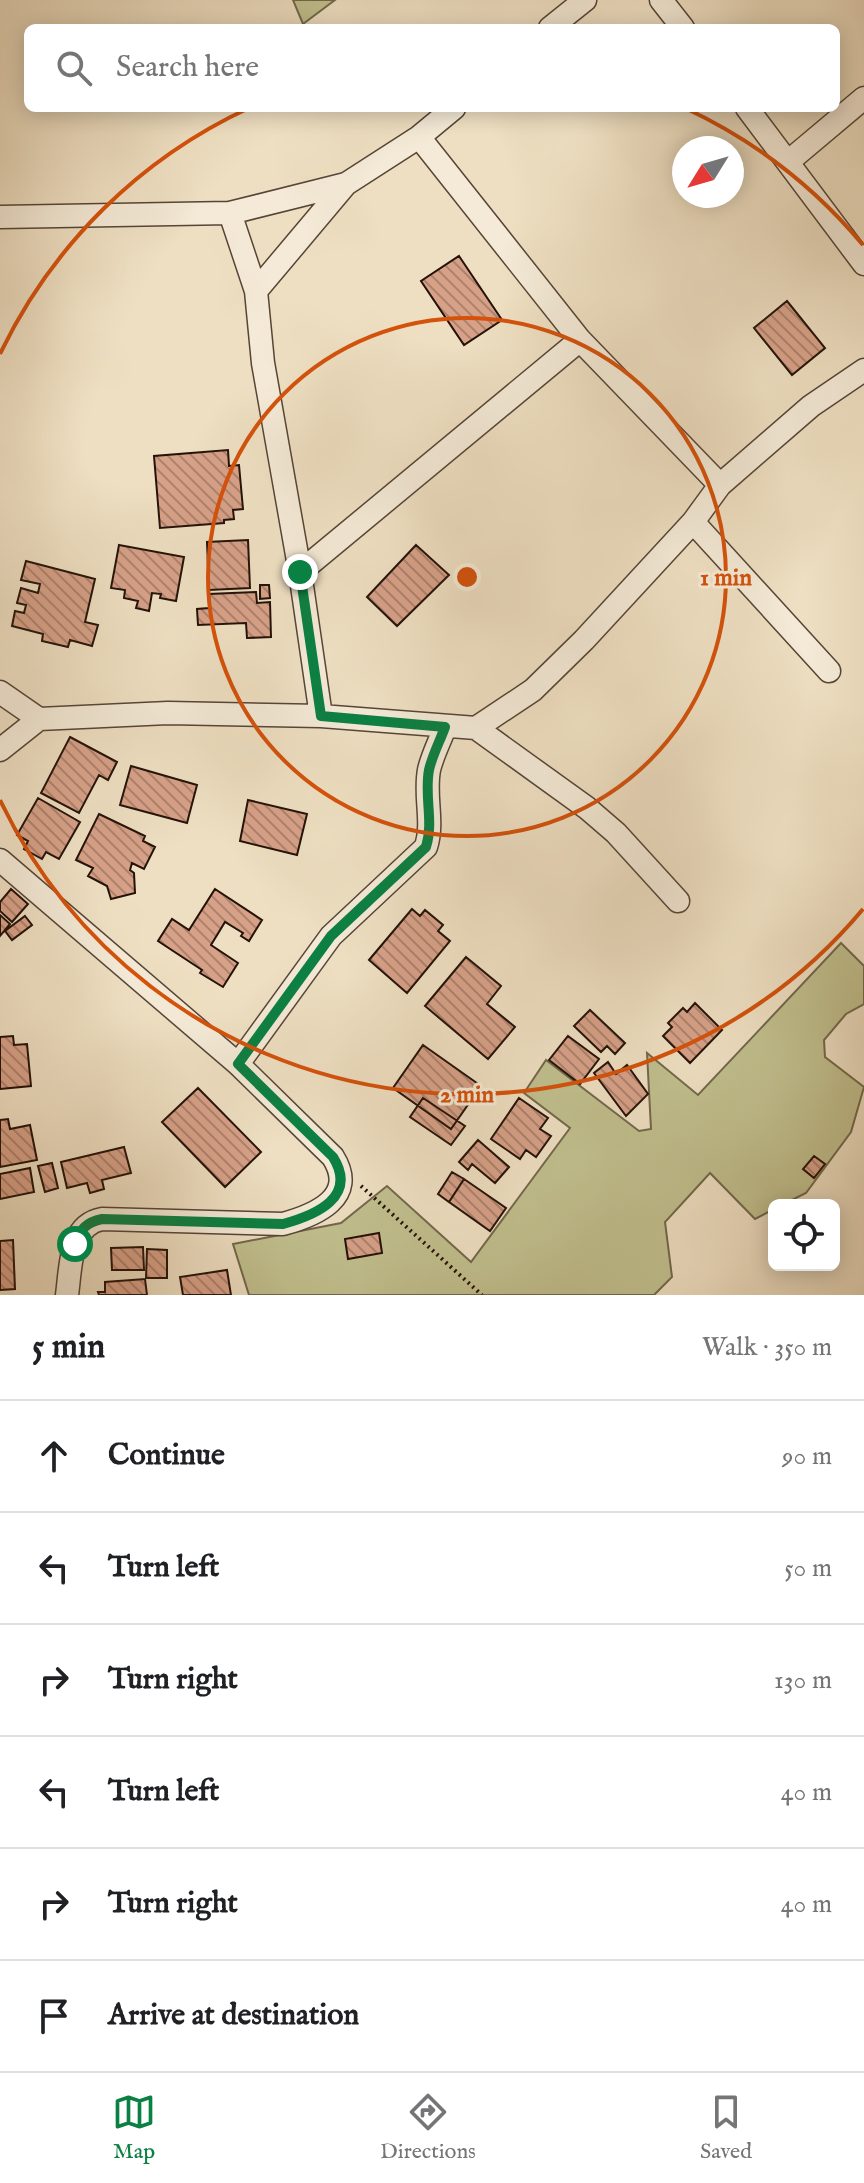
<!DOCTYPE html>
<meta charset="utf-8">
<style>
:root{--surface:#fff;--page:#f6f6f6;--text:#202124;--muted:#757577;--line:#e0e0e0;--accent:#0b8043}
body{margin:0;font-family:"IM FELL English",serif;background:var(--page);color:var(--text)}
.controls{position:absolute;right:24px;bottom:24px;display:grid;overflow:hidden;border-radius:12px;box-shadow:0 4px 20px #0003}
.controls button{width:72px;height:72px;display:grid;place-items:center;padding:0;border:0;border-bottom:2px solid var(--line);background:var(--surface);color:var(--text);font:40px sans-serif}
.compass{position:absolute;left:672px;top:136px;width:72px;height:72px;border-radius:50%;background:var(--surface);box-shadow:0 4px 20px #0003;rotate:233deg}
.stop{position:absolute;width:24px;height:24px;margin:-18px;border:6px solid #0b8043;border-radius:50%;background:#fff}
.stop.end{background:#0b8043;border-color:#fff;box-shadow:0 2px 8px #0008}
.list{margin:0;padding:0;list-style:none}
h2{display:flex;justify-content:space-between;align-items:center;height:104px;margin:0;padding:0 32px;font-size:34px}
h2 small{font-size:26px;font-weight:400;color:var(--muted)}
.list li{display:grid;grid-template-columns:52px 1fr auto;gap:24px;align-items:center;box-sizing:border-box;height:112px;padding:0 32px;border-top:2px solid var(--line)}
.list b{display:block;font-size:30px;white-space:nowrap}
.list em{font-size:26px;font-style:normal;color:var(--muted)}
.icon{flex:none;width:44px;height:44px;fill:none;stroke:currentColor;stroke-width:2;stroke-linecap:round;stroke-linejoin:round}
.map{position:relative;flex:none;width:864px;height:1295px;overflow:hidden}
.search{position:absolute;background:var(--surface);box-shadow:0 4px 20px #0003;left:24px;right:24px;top:24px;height:88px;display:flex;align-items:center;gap:20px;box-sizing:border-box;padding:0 28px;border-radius:12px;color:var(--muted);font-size:30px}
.sheet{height:776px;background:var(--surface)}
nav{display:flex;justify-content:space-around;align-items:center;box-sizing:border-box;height:112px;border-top:2px solid var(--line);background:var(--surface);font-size:22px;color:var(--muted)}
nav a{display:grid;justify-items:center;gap:4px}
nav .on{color:var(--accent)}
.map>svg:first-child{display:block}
.green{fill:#c1bf8e;stroke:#72684c;stroke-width:2}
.building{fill:url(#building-back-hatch);stroke:#241209;stroke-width:2}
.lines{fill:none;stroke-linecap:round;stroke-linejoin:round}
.street-casing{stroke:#564537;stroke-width:25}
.path{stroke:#241209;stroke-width:4;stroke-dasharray:2 4;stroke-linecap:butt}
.street{stroke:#f4ead7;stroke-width:22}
.route{stroke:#0b8043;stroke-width:10}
.ring{fill:none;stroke:#d4520c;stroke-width:4}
.centre{fill:#d4520c;stroke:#f4ead7;stroke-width:4}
.ring-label{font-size:24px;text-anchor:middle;font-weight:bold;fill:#d4520c;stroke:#f4ead7;stroke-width:6;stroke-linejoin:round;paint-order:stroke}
</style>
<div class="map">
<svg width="864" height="1295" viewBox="0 0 864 1295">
<defs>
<pattern id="building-back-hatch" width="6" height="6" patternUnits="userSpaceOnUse" patternTransform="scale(2)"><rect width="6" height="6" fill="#d7a188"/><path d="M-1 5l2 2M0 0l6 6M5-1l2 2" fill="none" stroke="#ae826d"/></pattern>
</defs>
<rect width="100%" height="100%" fill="#eedfc2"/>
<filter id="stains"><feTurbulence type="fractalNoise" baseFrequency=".0025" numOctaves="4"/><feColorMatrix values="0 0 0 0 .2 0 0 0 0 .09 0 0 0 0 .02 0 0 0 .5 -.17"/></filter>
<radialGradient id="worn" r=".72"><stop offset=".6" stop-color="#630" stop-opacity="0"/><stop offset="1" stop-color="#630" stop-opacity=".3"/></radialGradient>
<path class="green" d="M293,0H335L303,24Z
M841,943L864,966V1004L846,1014L824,1040L825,1057L864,1087L851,1132L806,1193L782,1205H774V1209L755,1219L710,1173L665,1222L672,1277L654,1295H249L233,1244L341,1223L387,1186L471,1262L570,1128L524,1093L546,1060L639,1131L651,1129L647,1053L698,1095Z"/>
<path class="building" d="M459,256L502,320L464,345L421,281Z
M787,301L825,348L792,375L754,328Z
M228,450L229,466L239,465L243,509L233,510L234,519L224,520V523L160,528L154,456Z
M248,540L250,588L209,590L207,542Z
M119,545L184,557L176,601L160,598L161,594L152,593L149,611L136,608L138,601L124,598L125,590L111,588Z
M416,545L449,575L397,626L367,597Z
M26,561L95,579L85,622L98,625L92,646L70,640L68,647L42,641L43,634L12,626L15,611L24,613L26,605L17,603L21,588L38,593L40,584L21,580Z
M260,585H269L270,598L260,599Z
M256,592L257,603L270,602L271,637L247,638L246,623L198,625L197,609L209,608V594Z
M70,737L117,762L108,780L99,775L79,813L41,793Z
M131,766L197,785L187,823L120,805Z
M38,798L80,822L59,859L46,852L42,859L24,849L28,841L17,835Z
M248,800L307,814L297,855L240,841Z
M99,814L145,836L143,841L155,847L144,869L132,863L130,870L134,873L135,893L111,899L107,886L88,876L93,868L76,860Z
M11,889L28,904L12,922L0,911V902Z
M215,889L262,920L249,941L241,936L243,933L225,922L211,945L238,963L223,987L200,973L202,970L158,941L172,919L189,930Z
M412,909L420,916L425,910L443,925L438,931L450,941L407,993L369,960Z
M0,915L10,924L0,936Z
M25,916L32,925L12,940L5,931Z
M466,957L501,986L487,1004L515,1027L488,1059L425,1006Z
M695,1003L722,1030L690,1063L663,1036L672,1027L668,1023L683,1008L687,1012Z
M590,1010L625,1043L615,1054L607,1046L601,1052L574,1026Z
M13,1036L14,1045L27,1044L31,1086L0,1089V1037Z
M568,1036L599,1059L580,1084L549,1060Z
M423,1045L481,1086L451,1129L393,1088Z
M608,1062L616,1074L627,1065L648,1094L626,1116L594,1073Z
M198,1088L261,1152L225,1187L162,1122Z
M423,1098L465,1126L451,1145L410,1117Z
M519,1098L548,1118L540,1129L551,1136L536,1157L526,1150L520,1159L491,1139Z
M8,1119L10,1129L30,1125L37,1160L0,1167V1120Z
M478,1140L509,1167L495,1183L472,1164L468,1170L459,1162Z
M124,1147L131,1173L102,1180L104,1189L90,1193L87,1183L67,1188L61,1162Z
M814,1156L825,1164L814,1178L803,1169Z
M52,1163L58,1188L45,1192L38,1166Z
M30,1168L34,1192L0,1199V1174Z
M452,1172L464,1179L449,1202L438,1194Z
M464,1179L506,1208L490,1231L449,1202Z
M379,1233L382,1253L348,1259L345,1239Z
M13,1240L15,1289L0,1290V1241Z
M143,1247L144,1270H112L111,1248Z
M147,1249L167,1250V1278H146Z
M227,1270L231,1295H183L180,1277Z
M145,1279L147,1295H99L98,1292H105V1282Z"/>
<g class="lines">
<defs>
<path id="street" d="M661,0L683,28
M550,28L585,0
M747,108L864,264
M419,137L580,340L720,485
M789,161L864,98
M230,213L256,291L263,363L300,572L321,716
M0,217L230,213L346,184L419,137L454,108
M256,291L346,184
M693,522L829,671
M300,572L580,340
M0,692L39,719L168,713L321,716L476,728L587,808L616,833L678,901
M476,728L533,690L584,640L693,522L720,485L811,406L864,370
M0,750L39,719
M0,860L238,1064L333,1157C358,1197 316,1215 283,1224L102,1219C69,1225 71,1267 67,1295
M238,1064L331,936L426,847C434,822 424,796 429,770C432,756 440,741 445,727"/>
</defs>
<use href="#street" class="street-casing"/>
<path class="path" d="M361,1186L482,1295"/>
<use href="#street" class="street"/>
</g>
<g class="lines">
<path class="route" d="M75,1244C80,1229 87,1222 102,1219L283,1224C316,1215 358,1197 333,1157L238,1064L331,936L426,847C434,822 424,796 429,770C432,756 440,741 445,727L321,716L300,572"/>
</g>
<g class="ring">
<circle cx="467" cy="577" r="259"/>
<path d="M863 909A517 517 0 0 1 0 800M0 354A517 517 0 0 1 249 108M685 108A517 517 0 0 1 863 245"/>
</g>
<circle cx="467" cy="577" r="12" class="centre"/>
<g class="ring-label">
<text x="726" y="585">1 min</text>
<text x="467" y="1102">2 min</text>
</g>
<rect width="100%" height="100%" filter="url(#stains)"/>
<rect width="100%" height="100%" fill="url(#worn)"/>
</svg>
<div class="controls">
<button><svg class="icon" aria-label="locate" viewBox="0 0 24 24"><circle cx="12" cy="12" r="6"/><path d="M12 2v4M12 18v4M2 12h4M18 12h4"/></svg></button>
</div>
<svg class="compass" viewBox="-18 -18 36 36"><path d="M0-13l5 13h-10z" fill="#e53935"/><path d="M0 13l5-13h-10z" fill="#757577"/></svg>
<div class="stop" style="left:75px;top:1244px"></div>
<div class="stop end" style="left:300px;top:572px"></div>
<div class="search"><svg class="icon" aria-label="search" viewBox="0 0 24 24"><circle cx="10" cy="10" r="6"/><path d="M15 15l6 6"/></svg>Search here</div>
</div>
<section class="sheet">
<h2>5 min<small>Walk · 350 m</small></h2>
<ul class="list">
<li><svg class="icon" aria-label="ahead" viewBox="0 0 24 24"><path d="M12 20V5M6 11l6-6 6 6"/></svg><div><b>Continue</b></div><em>90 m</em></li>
<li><svg class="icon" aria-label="left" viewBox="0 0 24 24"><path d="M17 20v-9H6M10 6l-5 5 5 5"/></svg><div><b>Turn left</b></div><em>50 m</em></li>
<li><svg class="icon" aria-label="right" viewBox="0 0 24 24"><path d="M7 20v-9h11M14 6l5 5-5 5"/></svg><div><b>Turn right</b></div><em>130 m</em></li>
<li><svg class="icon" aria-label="left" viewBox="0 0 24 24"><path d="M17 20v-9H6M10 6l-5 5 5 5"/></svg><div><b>Turn left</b></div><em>40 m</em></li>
<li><svg class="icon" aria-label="right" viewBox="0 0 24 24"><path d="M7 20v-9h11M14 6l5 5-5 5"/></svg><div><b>Turn right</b></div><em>40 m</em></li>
<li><svg class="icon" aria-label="arrive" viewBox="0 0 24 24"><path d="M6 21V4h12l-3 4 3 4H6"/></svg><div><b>Arrive at destination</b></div></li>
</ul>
</section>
<nav>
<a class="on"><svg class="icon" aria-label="map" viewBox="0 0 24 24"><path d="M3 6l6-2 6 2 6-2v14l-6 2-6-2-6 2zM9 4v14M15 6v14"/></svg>Map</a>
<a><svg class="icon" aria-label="directions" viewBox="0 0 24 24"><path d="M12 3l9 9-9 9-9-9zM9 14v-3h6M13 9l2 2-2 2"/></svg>Directions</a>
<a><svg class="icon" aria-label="saved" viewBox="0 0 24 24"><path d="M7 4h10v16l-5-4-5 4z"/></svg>Saved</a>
</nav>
